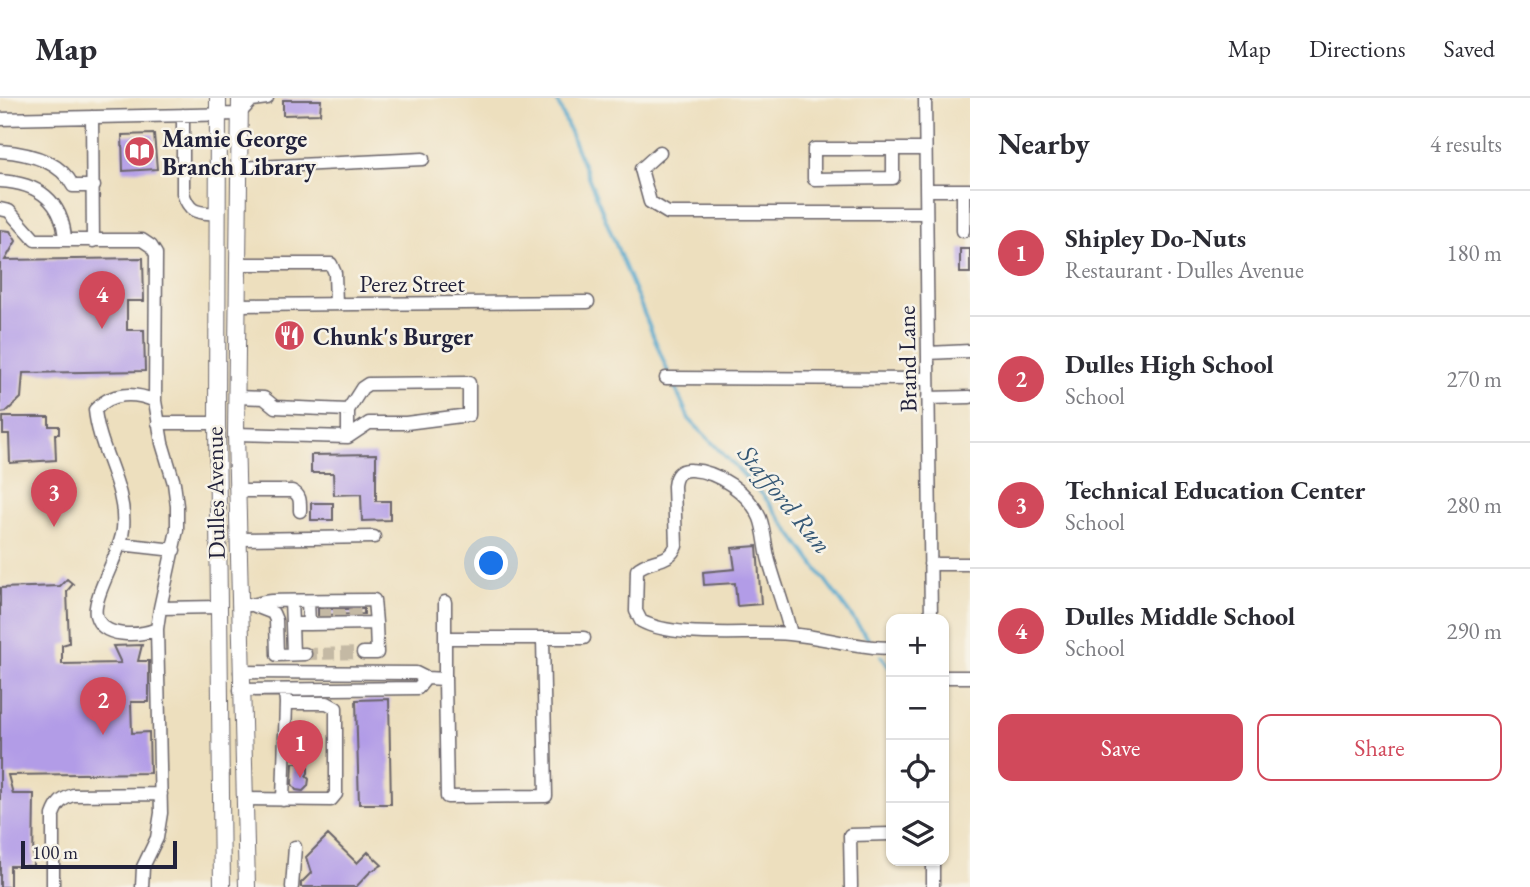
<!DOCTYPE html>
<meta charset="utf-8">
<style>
:root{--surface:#fff;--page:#f2f2f3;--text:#2b2b33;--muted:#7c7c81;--line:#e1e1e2;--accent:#d1495b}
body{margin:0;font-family:"EB Garamond",serif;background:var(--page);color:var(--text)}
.controls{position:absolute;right:21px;bottom:21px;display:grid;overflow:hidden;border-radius:14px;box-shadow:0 2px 5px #0004}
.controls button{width:63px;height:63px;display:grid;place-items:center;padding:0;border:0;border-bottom:2px solid var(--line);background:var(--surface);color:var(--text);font:35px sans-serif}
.scale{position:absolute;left:21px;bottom:18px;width:156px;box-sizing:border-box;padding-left:7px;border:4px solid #22223b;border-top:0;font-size:19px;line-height:24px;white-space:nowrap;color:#22223b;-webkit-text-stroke:5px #f7f3e8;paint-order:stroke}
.you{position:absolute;left:492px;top:466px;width:24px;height:24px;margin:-18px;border:5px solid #fff;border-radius:50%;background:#1a73e8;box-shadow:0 0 0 10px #1a73e833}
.badge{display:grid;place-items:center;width:46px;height:46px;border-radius:50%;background:var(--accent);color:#fff;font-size:23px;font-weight:700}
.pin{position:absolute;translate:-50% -58px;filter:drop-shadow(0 2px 4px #0008)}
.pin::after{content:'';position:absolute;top:37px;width:24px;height:21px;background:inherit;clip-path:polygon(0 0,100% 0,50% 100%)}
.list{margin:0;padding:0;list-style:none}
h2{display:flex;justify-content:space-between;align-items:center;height:91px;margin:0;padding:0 28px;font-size:30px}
h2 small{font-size:23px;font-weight:400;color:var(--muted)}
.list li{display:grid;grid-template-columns:46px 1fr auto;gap:21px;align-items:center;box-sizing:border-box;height:126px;padding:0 28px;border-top:2px solid var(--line)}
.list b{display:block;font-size:26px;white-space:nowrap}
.list p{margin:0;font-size:23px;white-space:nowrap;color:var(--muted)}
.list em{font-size:23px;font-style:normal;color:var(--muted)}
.actions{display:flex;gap:14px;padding:21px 28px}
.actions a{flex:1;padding:16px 0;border:2px solid var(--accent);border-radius:14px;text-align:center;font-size:24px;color:var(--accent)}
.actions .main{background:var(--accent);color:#fff}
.icon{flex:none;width:38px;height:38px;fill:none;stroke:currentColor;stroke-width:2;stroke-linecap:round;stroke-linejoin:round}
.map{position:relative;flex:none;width:970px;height:789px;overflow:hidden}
header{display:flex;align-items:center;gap:42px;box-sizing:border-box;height:98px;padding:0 35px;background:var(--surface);border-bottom:2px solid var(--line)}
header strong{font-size:33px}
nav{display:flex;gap:38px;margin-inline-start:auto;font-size:24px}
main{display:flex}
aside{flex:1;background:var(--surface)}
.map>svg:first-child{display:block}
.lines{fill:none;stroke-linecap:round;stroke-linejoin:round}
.stream{stroke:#4fa6cc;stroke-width:3.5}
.building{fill:#b29ce7}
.minor-tunnel{stroke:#c4b9a4;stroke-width:12;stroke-dasharray:12 6;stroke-linecap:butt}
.minor-casing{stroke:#696469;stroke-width:15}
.major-casing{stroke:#696469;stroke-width:18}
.minor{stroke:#fff;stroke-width:12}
.major{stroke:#fff;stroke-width:16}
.labels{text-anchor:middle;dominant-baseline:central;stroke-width:5;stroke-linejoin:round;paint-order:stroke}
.poi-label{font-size:24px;font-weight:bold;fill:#22223b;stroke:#f7f3e8;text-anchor:start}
.street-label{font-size:24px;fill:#22223b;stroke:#f7f3e8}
.water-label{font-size:26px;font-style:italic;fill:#345775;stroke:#f7f3e8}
</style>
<header>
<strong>Map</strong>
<nav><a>Map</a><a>Directions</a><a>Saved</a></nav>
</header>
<main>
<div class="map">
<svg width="970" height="789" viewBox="0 0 970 789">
<rect width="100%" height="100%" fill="#f7f3e8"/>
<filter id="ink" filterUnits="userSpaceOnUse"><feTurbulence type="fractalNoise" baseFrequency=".0143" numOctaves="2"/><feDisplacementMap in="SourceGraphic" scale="14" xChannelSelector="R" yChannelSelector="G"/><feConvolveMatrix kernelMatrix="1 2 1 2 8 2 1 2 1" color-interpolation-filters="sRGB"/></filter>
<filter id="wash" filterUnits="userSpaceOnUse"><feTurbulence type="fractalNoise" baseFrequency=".00686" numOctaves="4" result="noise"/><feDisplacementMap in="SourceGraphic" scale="28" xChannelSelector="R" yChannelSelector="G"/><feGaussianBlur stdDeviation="1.57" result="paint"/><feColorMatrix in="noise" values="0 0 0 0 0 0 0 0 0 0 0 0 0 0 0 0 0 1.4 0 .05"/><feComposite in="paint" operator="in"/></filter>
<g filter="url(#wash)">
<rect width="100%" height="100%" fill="#eddfbe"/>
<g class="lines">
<path class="stream" d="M556,0L668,274
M673,284L689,321L763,397L869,542
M881,558L891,572"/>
</g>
<g id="blocks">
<path class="building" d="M283,2H321L320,16L283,17Z
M154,36L157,71L123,73L122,37Z
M0,132L10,133L16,143L5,162L143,160L144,203H127V232H144L145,273L23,275L21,300L6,314L0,315Z
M960,151H970V175H960Z
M3,319H49V328H59V336H55L56,362L10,365L9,336H3Z
M376,356V403H390V422L362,423L361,396L334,397L333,375H311V357Z
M311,405H333V422H311Z
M757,448L761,506L737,508L735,485L704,487L703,474L735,471L732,450Z
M67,481L73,486L67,493L69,545L62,547V566L121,565L113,548L142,547L138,563H149V604H131L132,635L149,634L150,675L8,677L13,696H34L33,768H10V789H0V490L60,488Z
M318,511H364V516L318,517Z
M389,601L391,706H359L356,602Z
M293,665H308V675L306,678L309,681L308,688L303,693L296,692L292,686Z
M328,737L357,765L368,754L382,767L370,774L356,789H301V785L311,775L306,759Z"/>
</g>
</g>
<g filter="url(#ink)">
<use href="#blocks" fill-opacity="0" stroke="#696469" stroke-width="2"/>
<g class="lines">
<path class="minor-tunnel" d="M354,510L355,519
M325,511V519
M339,511V519
M305,556L363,555"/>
<defs>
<path id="minor" d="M925,0L931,521
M183,17V95C190,117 199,114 218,116
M92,19L93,143
M0,21L239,16L252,2L267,0
M893,52V80L814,81V51H925
M0,53C27,55 60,62 73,88H94
M660,54L641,71L650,104L668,115H926
M238,70L423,61
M0,83C37,85 63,102 65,142
M926,92H970
M963,92V133
M0,111L9,113L35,142H142L151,148L156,156L155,303L162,345L174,385L177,408V432L160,510L219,509
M237,166H331L335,175L336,206
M237,207L588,204
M928,255L970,253
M666,280L928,281
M236,299L264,300L275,309L348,312V339
M928,300L970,299
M155,303C134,294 111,294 95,312C99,353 127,389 123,431C121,455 92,499 96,517C102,541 139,538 157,531
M158,325H217
M236,336L348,339L369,325H406L469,317V285L368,286L362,290L348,312
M237,393H292C301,397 300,404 300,413
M239,441L374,439
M120,446L174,452
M930,466H970
M291,503L292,526H309
M239,508C251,508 261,504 272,503C306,502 340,502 374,502L376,525L309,526L308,503
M255,508L273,515L276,522L277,557L305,556
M292,526L293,556
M791,536C785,511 776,488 769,463C765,449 765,433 760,420C749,395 718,373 691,372C679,371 675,378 674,388L676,448C669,466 649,460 637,472L636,513L641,523C676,542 749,532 790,536C825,539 855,550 891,550
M445,540H584
M363,555H377L376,525
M240,574L416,575L426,580L418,590L240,592
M944,579H970
M426,580L445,581V504
M445,581L447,699L546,698L543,540
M245,701L331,702L336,696V610L327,605H286L285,592
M283,702L286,605
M933,763V789
M53,789V717C57,706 61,701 73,697L161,696
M142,789L143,769L157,740L161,715L157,531L160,510
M292,789L295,749
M851,789L850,737L891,736"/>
<path id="major" d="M218,0L217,325L222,789
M240,0L236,336L247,789"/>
</defs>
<use href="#minor" class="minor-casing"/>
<use href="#major" class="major-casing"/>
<use href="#minor" class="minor"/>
<use href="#major" class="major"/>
</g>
</g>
<defs>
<symbol id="library-disc" viewBox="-11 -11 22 22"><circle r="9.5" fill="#d1495b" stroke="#f7f3e8"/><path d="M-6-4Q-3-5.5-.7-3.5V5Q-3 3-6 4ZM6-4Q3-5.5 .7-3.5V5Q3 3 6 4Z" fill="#fff"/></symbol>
<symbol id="restaurant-disc" viewBox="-11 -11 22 22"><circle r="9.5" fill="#d1495b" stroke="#f7f3e8"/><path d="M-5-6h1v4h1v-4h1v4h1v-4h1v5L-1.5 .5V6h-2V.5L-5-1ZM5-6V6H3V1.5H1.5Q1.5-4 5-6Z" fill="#fff"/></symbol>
</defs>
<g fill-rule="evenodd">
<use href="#library-disc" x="122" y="36" width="35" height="35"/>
<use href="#restaurant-disc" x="272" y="220" width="35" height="35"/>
</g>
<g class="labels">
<g class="poi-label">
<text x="162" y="40">Mamie George<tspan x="162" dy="28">Branch Library</tspan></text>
<text x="313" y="238">Chunk's Burger</text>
</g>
<g class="street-label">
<text x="412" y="185">Perez Street</text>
<text transform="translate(907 261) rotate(-91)">Brand Lane</text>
<text transform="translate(215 395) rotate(-91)">Dulles Avenue</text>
</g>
<g class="water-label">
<text transform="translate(785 401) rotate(51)">Stafford Run</text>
</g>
</g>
</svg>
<div class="controls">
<button>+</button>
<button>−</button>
<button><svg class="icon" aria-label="locate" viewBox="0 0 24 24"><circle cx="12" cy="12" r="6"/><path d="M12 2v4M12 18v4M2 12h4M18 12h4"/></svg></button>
<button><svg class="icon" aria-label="layers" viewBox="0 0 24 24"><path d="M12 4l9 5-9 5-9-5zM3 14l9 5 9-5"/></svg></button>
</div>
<div class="scale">100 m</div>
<div class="you"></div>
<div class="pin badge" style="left:300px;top:680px">1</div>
<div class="pin badge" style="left:103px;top:637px">2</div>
<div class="pin badge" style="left:54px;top:429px">3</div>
<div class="pin badge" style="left:102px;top:231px">4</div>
</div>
<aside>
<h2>Nearby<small>4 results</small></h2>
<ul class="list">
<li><span class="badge">1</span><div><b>Shipley Do-Nuts</b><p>Restaurant · Dulles Avenue</p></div><em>180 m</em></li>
<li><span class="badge">2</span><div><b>Dulles High School</b><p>School</p></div><em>270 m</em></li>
<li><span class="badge">3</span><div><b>Technical Education Center</b><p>School</p></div><em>280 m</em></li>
<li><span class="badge">4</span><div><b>Dulles Middle School</b><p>School</p></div><em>290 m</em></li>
</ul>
<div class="actions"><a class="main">Save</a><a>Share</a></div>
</aside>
</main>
